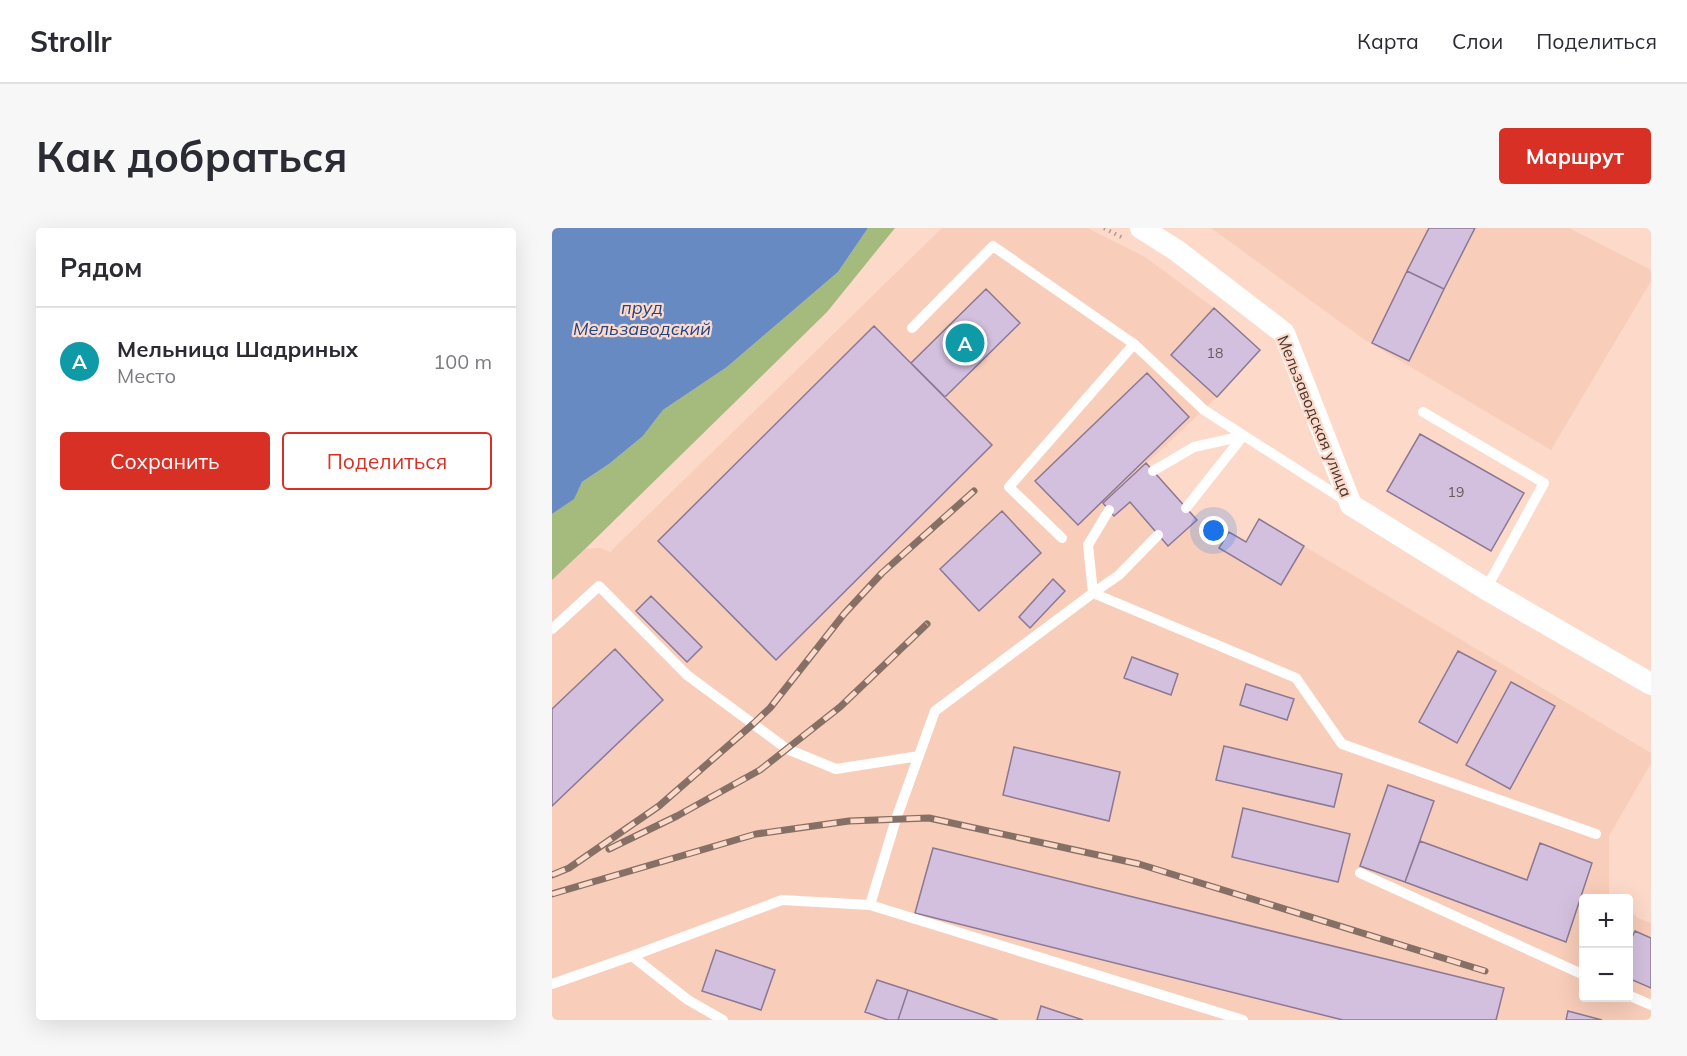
<!DOCTYPE html>
<html lang="ru">
<meta charset="utf-8">
<style>
:root{--surface:#fff;--page:#f7f7f7;--text:#2b2b33;--muted:#7c7c81;--line:#e1e1e2;--accent:#d93025}
body{margin:0;font-family:Mulish,sans-serif;background:var(--page);color:var(--text)}
.controls{position:absolute;right:18px;bottom:18px;display:grid;overflow:hidden;border-radius:6px;box-shadow:0 6px 24px #0002}
.controls button{width:54px;height:54px;display:grid;place-items:center;padding:0;border:0;border-bottom:2px solid var(--line);background:var(--surface);color:var(--text);font:30px sans-serif}
.you{position:absolute;left:662px;top:303px;width:21px;height:21px;margin:-15px;border:4px solid #fff;border-radius:50%;background:#1a73e8;box-shadow:0 0 0 9px #1a73e833}
.badge{display:grid;place-items:center;width:39px;height:39px;border-radius:50%;background:var(--accent);color:#fff;font-size:20px;font-weight:700}
.pin{position:absolute;translate:-50% -50%;border:3px solid #fff;box-shadow:0 2px 6px #0006}
.list{margin:0;padding:0;list-style:none}
h2{display:flex;justify-content:space-between;align-items:center;height:78px;margin:0;padding:0 24px;font-size:26px}
h2 small{font-size:20px;font-weight:400;color:var(--muted)}
.list li{display:grid;grid-template-columns:39px 1fr auto;gap:18px;align-items:center;box-sizing:border-box;height:108px;padding:0 24px;border-top:2px solid var(--line)}
.list b{display:block;font-size:22px;white-space:nowrap}
.list p{margin:0;font-size:20px;white-space:nowrap;color:var(--muted)}
.list em{font-size:20px;font-style:normal;color:var(--muted)}
.actions{display:flex;gap:12px;padding:18px 24px}
.actions a{flex:1;padding:14px 0;border:2px solid var(--accent);border-radius:6px;text-align:center;font-size:21px;color:var(--accent)}
.actions .main{background:var(--accent);color:#fff}
.map{position:relative;flex:none;width:1099px;height:792px;overflow:hidden;border-radius:6px}
header{display:flex;align-items:center;gap:36px;box-sizing:border-box;height:84px;padding:0 30px;background:var(--surface);border-bottom:2px solid var(--line)}
header strong{font-size:28px}
nav{display:flex;gap:33px;margin-inline-start:auto;font-size:21px}
.intro{display:flex;align-items:center;justify-content:space-between;box-sizing:border-box;height:144px;padding:0 36px}
h1{margin:0;font-size:42px}
.button{padding:15px 27px;border-radius:6px;background:var(--accent);color:#fff;font-size:21px;font-weight:700}
main{display:flex;gap:36px;padding:0 36px}
aside{flex:1;background:var(--surface);border-radius:6px;box-shadow:0 6px 24px #0002}
.map>svg:first-child{display:block}
.built{fill:#f8cdb9}
.green{fill:#a4bb7d}
.water{fill:#688ac3}
.building{fill:#d3c0de;stroke:#8a7894;stroke-width:1.5}
.lines{fill:none;stroke-linecap:round;stroke-linejoin:round}
.path{stroke:#b3988b;stroke-width:4;stroke-dasharray:1.5 4.5;stroke-linecap:butt}
.lane{stroke:#fff;stroke-width:10}
.street{stroke:#fff;stroke-width:22}
.rail-casing{stroke:#867066;stroke-width:7}
.rail{stroke:#fdd9c9;stroke-width:4.5;stroke-dasharray:14;stroke-linecap:butt}
.labels{text-anchor:middle;dominant-baseline:central;stroke-width:4.5;stroke-linejoin:round;paint-order:stroke}
.number-label{font-size:14px;fill:#68585b}
.street-label{font-size:16px;fill:#44362f;stroke:#fdd9c9}
.water-label{font-size:18px;font-style:italic;fill:#1c458a;stroke:#fdd9c9}
</style>
<header>
<strong>Strollr</strong>
<nav><a>Карта</a><a>Слои</a><a>Поделиться</a></nav>
</header>
<div class="intro"><h1>Как добраться</h1><a class="button">Маршрут</a></div>
<main>
<aside>
<h2>Рядом<small></small></h2>
<ul class="list">
<li><span class="badge" style="background:#0f9aa8">A</span><div><b>Мельница Шадриных</b><p>Место</p></div><em>100 m</em></li>
</ul>
<div class="actions"><a class="main">Сохранить</a><a>Поделиться</a></div>
</aside>
<div class="map">
<svg width="1099" height="792" viewBox="0 0 1099 792">
<rect width="100%" height="100%" fill="#fdd9c9"/>
<path class="built" d="M390,0H535L593,29L662,80L708,122L665,169L595,235L645,292L677,304L668,320L729,357L752,318L1099,525V535L1057,608V667L1061,670H1032V770H1076L1077,683L1086,690L1099,695V792H0V352L33,321L49,320L58,324Z
M659,0H1017L1099,42V53L999,222L813,112Z"/>
<path class="green" d="M316,0H343L275,84L33,321L0,352V286L21,271L30,254L57,236L91,208L111,182L175,139L286,44Z"/>
<path class="water" d="M0,0H316L286,44L175,139L111,182L91,208L57,236L30,254L22,271L0,286Z"/>
<path class="building" d="M877,0H923L892,61L855,43Z
M855,43L892,61L857,133L820,115Z
M434,61L468,95L393,169L359,135Z
M662,80L708,122L665,169L619,127Z
M322,98L440,217L224,432L106,313Z
M595,145L637,189L526,297L483,253Z
M868,206L972,265L939,323L835,263Z
M594,235L645,292L616,318L578,274L562,288L551,275Z
M450,283L489,325L427,383L388,341Z
M707,291L752,318L729,357L667,320L677,304L694,314Z
M501,351L513,363L478,400L467,389Z
M99,368L150,419L135,434L84,383Z
M63,421L111,472L0,578V481Z
M906,423L944,443L905,515L867,494Z
M580,429L626,446L619,467L572,450Z
M959,454L1003,478L958,561L914,537Z
M694,456L742,471L735,492L688,477Z
M672,518L790,546L782,579L664,552Z
M462,519L568,544L557,593L451,567Z
M836,557L882,573L853,654L808,638Z
M691,580L798,606L786,654L680,629Z
M868,613L975,652L988,615L1040,635L1014,714L853,654Z
M381,620L952,760L944,792H791L363,685Z
M1083,703L1099,710V760L1076,750V718Z
M164,722L223,742L209,782L150,763Z
M325,752L356,762L346,792H336L313,784Z
M356,762L446,792H346Z
M489,778L531,792H485Z
M1016,783L1050,792H1014Z"/>
<g class="lines">
<path class="path" d="M552,0L571,10"/>
<path class="lane" d="M360,100L441,18L582,116L652,182L794,273
M871,184L992,255L934,361
M601,243L642,219L691,208
M634,280L691,208
M557,282L536,317L541,365L567,347L606,307
M510,310L457,259L582,116
M0,401L47,358L135,447L235,521L284,541L367,528
M808,645L1032,747
M318,677L344,591L383,483L541,365L744,450L790,516L1044,606
M0,756L80,728
M1076,767L1099,777
M171,792L136,772L80,728L230,672L318,677L691,792"/>
<path class="street" d="M589,0L624,22L732,105L799,277L934,361L1099,456"/>
<defs>
<path id="rail" d="M57,621L125,588L208,542L288,479L375,396
M0,647L17,640L107,578L201,496L218,480L292,386L330,345L422,263
M0,666L204,606L297,593L377,590L587,636L933,743"/>
</defs>
<use href="#rail" class="rail-casing"/>
<use href="#rail" class="rail"/>
</g>
<g class="labels">
<g class="number-label">
<text x="663" y="125">18</text>
<text x="904" y="264">19</text>
</g>
<g class="street-label">
<text transform="translate(763 188) rotate(68)">Мельзаводская улица</text>
</g>
<g class="water-label">
<text x="90" y="79">пруд<tspan x="90" dy="21">Мельзаводский</tspan></text>
</g>
</g>
</svg>
<div class="controls">
<button>+</button>
<button>−</button>
</div>
<div class="you"></div>
<div class="pin badge" style="left:413px;top:115px;background:#0f9aa8">A</div>
</div>
</main>
